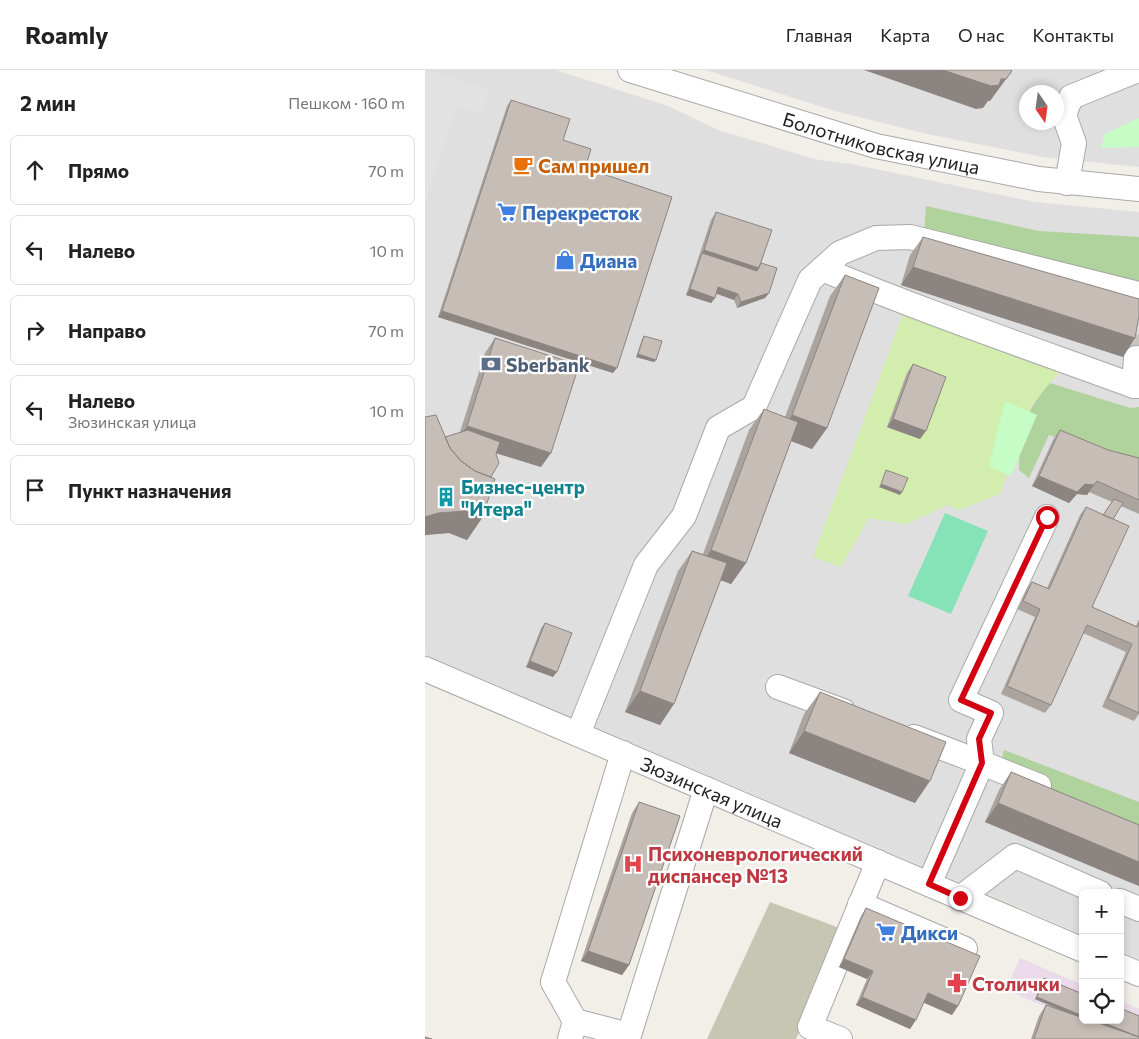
<!DOCTYPE html>
<html lang="ru">
<meta charset="utf-8">
<style>
:root{--surface:#fff;--page:#f6f6f6;--text:#222;--muted:#767676;--line:#e0e0e0}
body{margin:0;font-family:Commissioner,sans-serif;background:var(--page);color:var(--text)}
.controls{position:absolute;right:15px;bottom:15px;display:grid;overflow:hidden;border-radius:8px;box-shadow:0 2px 8px #0003}
.controls button{width:45px;height:45px;display:grid;place-items:center;padding:0;border:0;border-bottom:1px solid var(--line);background:var(--surface);color:var(--text);font:25px sans-serif}
.compass{position:absolute;left:594px;top:15px;width:45px;height:45px;border-radius:50%;background:var(--surface);box-shadow:0 2px 8px #0003;rotate:167deg}
.stop{position:absolute;width:15px;height:15px;margin:-11px;border:4px solid #d30011;border-radius:50%;background:#fff}
.stop.end{background:#d30011;border-color:#fff;box-shadow:0 1px 5px #0008}
.list{margin:0;padding:0;list-style:none}
h2{display:flex;justify-content:space-between;align-items:center;height:65px;margin:0;padding:0 20px;font-size:21px}
h2 small{font-size:16px;font-weight:400;color:var(--muted)}
.list li{display:grid;grid-template-columns:32px 1fr auto;gap:15px;align-items:center;box-sizing:border-box;height:70px;margin:0 10px 10px;padding:0 10px;border:1px solid var(--line);border-radius:8px}
.list b{display:block;font-size:19px;white-space:nowrap}
.list p{margin:0;font-size:16px;white-space:nowrap;color:var(--muted)}
.list em{font-size:16px;font-style:normal;color:var(--muted)}
.icon{flex:none;width:28px;height:28px;fill:none;stroke:currentColor;stroke-width:2;stroke-linecap:round;stroke-linejoin:round}
.map{position:relative;flex:none;width:714px;height:969px;overflow:hidden}
header{display:flex;align-items:center;gap:30px;box-sizing:border-box;height:70px;padding:0 25px;background:var(--surface);border-bottom:1px solid var(--line)}
header strong{font-size:24px}
nav{display:flex;gap:28px;margin-inline-start:auto;font-size:18px}
main{display:flex}
aside{flex:1;background:var(--surface)}
.map>svg:first-child{display:block}
.residential{fill:#e0dfdf;fill-rule:evenodd}
.industrial{fill:#ebdae9}
.construction{fill:#c7c6b3}
.grass{fill:#d2edae}
.forest{fill:#b0d29c}
.park{fill:#c6fcc6}
.pitch{fill:#85e3b7}
.parking{fill:#e2e2e2}
.lines{fill:none;stroke-linecap:round;stroke-linejoin:round}
.minor-tunnel{stroke:#c8c5c0;stroke-width:24;stroke-dasharray:24 12;stroke-linecap:butt}
.minor-casing{stroke:#a9a9a9;stroke-width:26}
.minor{stroke:#fff;stroke-width:24}
.wall{fill:#aba39d}
.shaded-wall{fill:#8b8480}
.building{fill:#c7bdb7;stroke:#8b8480}
.route{stroke:#d30011;stroke-width:6}
.labels{text-anchor:middle;dominant-baseline:central;stroke-width:4.5;stroke-linejoin:round;paint-order:stroke}
.street-label{font-size:19px;fill:#222;stroke:#fff}
.food-label{font-size:19px;font-weight:bold;fill:#c56008;stroke:#fff;text-anchor:start}
.shop-label{font-size:19px;font-weight:bold;fill:#366cbe;stroke:#fff;text-anchor:start}
.service-label{font-size:19px;font-weight:bold;fill:#4e5e75;stroke:#fff;text-anchor:start}
.culture-label{font-size:19px;font-weight:bold;fill:#0d838f;stroke:#fff;text-anchor:start}
.health-label{font-size:19px;font-weight:bold;fill:#be3a42;stroke:#fff;text-anchor:start}
</style>
<header>
<strong>Roamly</strong>
<nav><a>Главная</a><a>Карта</a><a>О нас</a><a>Контакты</a></nav>
</header>
<main>
<aside>
<h2>2 мин<small>Пешком · 160 m</small></h2>
<ul class="list">
<li><svg class="icon" aria-label="ahead" viewBox="0 0 24 24"><path d="M12 20V5M6 11l6-6 6 6"/></svg><div><b>Прямо</b></div><em>70 m</em></li>
<li><svg class="icon" aria-label="left" viewBox="0 0 24 24"><path d="M17 20v-9H6M10 6l-5 5 5 5"/></svg><div><b>Налево</b></div><em>10 m</em></li>
<li><svg class="icon" aria-label="right" viewBox="0 0 24 24"><path d="M7 20v-9h11M14 6l5 5-5 5"/></svg><div><b>Направо</b></div><em>70 m</em></li>
<li><svg class="icon" aria-label="left" viewBox="0 0 24 24"><path d="M17 20v-9H6M10 6l-5 5 5 5"/></svg><div><b>Налево</b><p>Зюзинская улица</p></div><em>10 m</em></li>
<li><svg class="icon" aria-label="arrive" viewBox="0 0 24 24"><path d="M6 21V4h12l-3 4 3 4H6"/></svg><div><b>Пункт назначения</b></div></li>
</ul>
</aside>
<div class="map">
<svg width="714" height="969" viewBox="0 0 714 969">
<rect width="100%" height="100%" fill="#f2eee8"/>
<path class="residential" d="M0,0H131L243,36L293,60L393,90L426,94L610,132L714,142V889L695,881V823H658V865L0,585Z
M281,0H714V97L618,87L502,64L410,41ZM602,22H632V52H602Z"/>
<path class="industrial" d="M595,888L658,915V950H695V931L714,939V969H698L581,920Z"/>
<path class="construction" d="M345,832L420,860L371,969H282Z"/>
<path class="grass" d="M478,244L637,299L606,336L575,424L534,440L522,435L482,454L444,448L416,497L388,487Z"/>
<path class="forest" d="M501,136L614,161L714,167V235L498,179Z
M625,313L705,338L714,337V395L677,386L624,365L604,408L594,400C595,358 598,345 625,313Z
M579,680L714,732V768L572,711Z"/>
<path class="park" d="M714,48V77L676,78L680,64Z
M580,331L612,345L586,406L564,396Z"/>
<path class="pitch" d="M520,443L563,461L526,544L483,526Z"/>
<path class="parking" d="M0,0L65,19L57,44L32,37L0,134Z"/>
<g class="lines">
<path class="minor-tunnel" d="M711,288L713,251"/>
<defs>
<g id="minor">
<path id="s1" d="M205,0L451,76L614,109L714,119"/>
<path d="M642,113L649,73L639,45L646,27L713,0"/>
<path d="M397,199C500,242 605,278 709,316H714"/>
<path d="M709,316L711,288"/>
<path id="s2" d="M0,599L658,880"/>
<path d="M353,617L418,641"/>
<path d="M153,664L221,495L259,446L293,358L329,337L385,210L415,183L451,168L485,167L714,224"/>
<path d="M489,667L557,693L504,814"/>
<path d="M614,716L557,693L554,669L566,643L536,630L622,447"/>
<path d="M535,828L590,786L675,823"/>
<path d="M695,831L714,839"/>
<path d="M435,834L540,879"/>
<path d="M695,896L714,904"/>
<path d="M150,951L204,965L281,719"/>
<path d="M145,969L150,951L128,912L198,683"/>
<path d="M415,969L385,957L453,792"/>
</g>
</defs>
<use href="#minor" class="minor-casing"/>
<use href="#minor" class="minor"/>
</g>
<path class="wall" d="M86,30L138,70L188,303L13,247L82,36Z
M291,142L336,193L340,228L312,238L309,230L292,224L286,233L261,225L286,150Z
M498,167L698,287L476,215L485,185Z
M420,205L402,358L387,379L366,371L321,493L306,514L295,510L235,655L200,642L253,501L267,481L278,484L324,360L339,339L360,347L405,226Z
M219,266L231,290L229,292L211,287L217,269Z
M70,268L116,397L71,383L57,448L42,470L24,463L0,465V347L20,367L35,362L60,283Z
M488,294L495,369L462,357L482,303Z
M635,360L683,380L714,388V444L696,436L688,449L667,537L711,556L714,549V644L709,651L677,637L701,582L658,563L626,635L620,643L576,624L610,547L592,539L601,520L607,512L622,518L655,445L661,437L678,445L687,432L664,422L662,425L652,424L644,433L607,416L628,370Z
M120,553L128,607L101,597L116,558Z
M395,622L490,733L364,683L379,644Z
M586,702L714,755V816L560,752L574,720Z
M214,732L204,895L197,905L156,891L207,743Z
M441,838L527,945L499,932L485,959L431,935L442,909L414,897L436,846Z
M619,908L658,950L678,955L680,950H695L714,969H606L614,946L621,935L637,941L610,929L617,911Z"/>
<path class="shaded-wall" d="M439,0H518L576,9L587,1L565,31H563L558,38L551,39Z
M279,180L334,198L329,206L277,183Z
M488,197L710,268L698,287L476,215Z
M293,217L313,224L309,230L290,223Z
M265,219L290,228L286,233L261,225Z
M344,223L340,228L312,238L316,232Z
M17,241L192,298L188,303L13,247Z
M213,284L231,290L229,292L211,287Z
M367,345L402,358L387,379L353,366Z
M468,349L501,361L495,369L462,357Z
M42,356L126,383L116,397L32,371Z
M614,406L660,414L672,411L662,425L652,424L644,433L607,416Z
M456,414L477,422L475,425L454,417Z
M40,441L57,448L42,470L24,463L0,465V447L13,443Z
M286,480L321,493L306,514L272,501Z
M105,591L132,602L128,607L101,597Z
M215,621L249,634L235,655L200,642Z
M379,661L505,711L490,733L364,683Z
M573,733L714,792V816L560,752Z
M163,881L204,895L197,905L156,891Z
M419,889L448,901L442,909L414,897Z
M503,923L533,936L527,945L497,932Z
M437,927L491,950L485,959L431,935Z
M612,927L658,946V949L610,929Z
M679,953L714,967L677,955Z"/>
<path class="building" d="M518,0H586L587,1L581,9H576L574,15L566,16Z
M86,30L145,49L138,70L166,79L160,98L247,127L192,298L17,241Z
M291,142L347,160L334,198L279,180Z
M498,167L714,229V246L710,268L488,197Z
M277,183L332,201L336,193L352,198L344,223L316,232L313,224L293,217L290,228L265,219Z
M420,205L454,218L402,358L367,345Z
M219,266L237,271L231,290L213,284Z
M70,268L154,295L126,383L42,356Z
M488,294L521,307L501,361L468,349Z
M339,339L373,352L321,493L286,480Z
M11,345L25,378L36,391L50,401L70,409L57,448L40,441L13,443L0,447V347Z
M43,360L75,372L71,384L74,393L66,407L50,401L36,391L25,378L20,367Z
M635,360L683,380L714,388V430L672,411L669,415L660,414L652,422L614,406Z
M461,400L483,408L477,422L456,414Z
M689,429L698,433L688,449L678,445Z
M661,437L704,456L667,537L712,557L714,553V643L683,629L707,574L662,555L626,635L582,616L615,539L598,531L607,512L624,519Z
M267,481L302,493L249,634L215,621Z
M120,553L147,563L132,602L105,591Z
M395,622L521,672L505,711L379,661Z
M586,702L714,755V792L573,733Z
M214,732L255,746L204,895L163,881Z
M441,838L555,886L533,936L503,923L491,950L437,927L448,901L419,889Z
M619,908L658,924V946L612,927Z
M621,935L658,948V950H665L714,967V969H609Z
M695,938L714,946V967L679,953L680,950H695Z
M0,967L7,969H0Z"/>
<g class="lines">
<path class="route" d="M535,828L504,814L557,693L554,669L566,643L536,630L622,447"/>
</g>
<defs>
<symbol id="cafe-bare" viewBox="-9 -9 18 18"><path d="M-5.5-4.5H6V0H3Q3 3.5 0 3.5H-2.5Q-5.5 3.5-5.5 0ZM3-3.2v2h1.7v-2ZM-6 4.5H4V6H-6Z" fill="#e8710a" stroke="#fff" stroke-width="2.5" paint-order="stroke"/></symbol>
<symbol id="supermarket-bare" viewBox="-9 -9 18 18"><path d="M-6-5.5h2.5l.6 2H6L4.5 2H-2.5L-4.4-4H-6ZM-1.5 3.2a1.3 1.3 0 1 0 .1 0ZM3 3.2a1.3 1.3 0 1 0 .1 0Z" fill="#3f7fe0" stroke="#fff" stroke-width="2.5" paint-order="stroke"/></symbol>
<symbol id="shop-bare" viewBox="-9 -9 18 18"><path d="M-5-2.5h2.3a2.7 3.5 0 0 1 5.4 0H5L5.5 6h-11ZM-1.5-2.5h3a1.5 2.3 0 0 0-3 0Z" fill="#3f7fe0" stroke="#fff" stroke-width="2.5" paint-order="stroke"/></symbol>
<symbol id="bank-bare" viewBox="-9 -9 18 18"><path d="M-6-4H6V4H-6ZM0-2.3a2.3 2.3 0 1 0 0 4.6a2.3 2.3 0 1 0 0-4.6Z" fill="#5c6f8a" stroke="#fff" stroke-width="2.5" paint-order="stroke"/></symbol>
<symbol id="building-bare" viewBox="-9 -9 18 18"><path d="M-4-6H4V6H1V3H-1V6H-4ZM-2.5-4.3h1.7v1.8h-1.7ZM.8-4.3h1.7v1.8H.8ZM-2.5-1h1.7V.8h-1.7ZM.8-1h1.7V.8H.8Z" fill="#0f9aa8" stroke="#fff" stroke-width="2.5" paint-order="stroke"/></symbol>
<symbol id="hospital-bare" viewBox="-9 -9 18 18"><path d="M-5-5h3v3.5h4V-5h3V5h-3V1.5h-4V5h-3Z" fill="#e0444e" stroke="#fff" stroke-width="2.5" paint-order="stroke"/></symbol>
<symbol id="pharmacy-bare" viewBox="-9 -9 18 18"><path d="M-2-6h4v4h4v4h-4v4h-4v-4h-4v-4h4Z" fill="#e0444e" stroke="#fff" stroke-width="2.5" paint-order="stroke"/></symbol>
</defs>
<g fill-rule="evenodd">
<use href="#cafe-bare" x="84" y="81" width="28" height="28"/>
<use href="#supermarket-bare" x="68" y="128" width="28" height="28"/>
<use href="#shop-bare" x="126" y="176" width="28" height="28"/>
<use href="#bank-bare" x="52" y="280" width="28" height="28"/>
<use href="#building-bare" x="7" y="413" width="28" height="28"/>
<use href="#hospital-bare" x="194" y="780" width="28" height="28"/>
<use href="#supermarket-bare" x="447" y="848" width="28" height="28"/>
<use href="#pharmacy-bare" x="518" y="899" width="28" height="28"/>
</g>
<g class="labels">
<g class="street-label">
<text stroke="none"><textPath href="#s1" startOffset="262">Болотниковская улица</textPath></text>
<text stroke="none"><textPath href="#s2" startOffset="312">Зюзинская улица</textPath></text>
</g>
<g class="food-label">
<text x="113" y="95">Сам пришел</text>
</g>
<g class="shop-label">
<text x="97" y="142">Перекресток</text>
<text x="155" y="190">Диана</text>
<text x="476" y="862">Дикси</text>
</g>
<g class="service-label">
<text x="81" y="294">Sberbank</text>
</g>
<g class="culture-label">
<text x="36" y="416">Бизнес-центр<tspan x="36" dy="22">"Итера"</tspan></text>
</g>
<g class="health-label">
<text x="223" y="783">Психоневрологический<tspan x="223" dy="22">диспансер №13</tspan></text>
<text x="547" y="913">Столички</text>
</g>
</g>
</svg>
<div class="controls">
<button>+</button>
<button>−</button>
<button><svg class="icon" aria-label="locate" viewBox="0 0 24 24"><circle cx="12" cy="12" r="6"/><path d="M12 2v4M12 18v4M2 12h4M18 12h4"/></svg></button>
</div>
<svg class="compass" viewBox="-18 -18 36 36"><path d="M0-13l5 13h-10z" fill="#e53935"/><path d="M0 13l5-13h-10z" fill="#767676"/></svg>
<div class="stop" style="left:622px;top:447px"></div>
<div class="stop end" style="left:535px;top:828px"></div>
</div>
</main>
